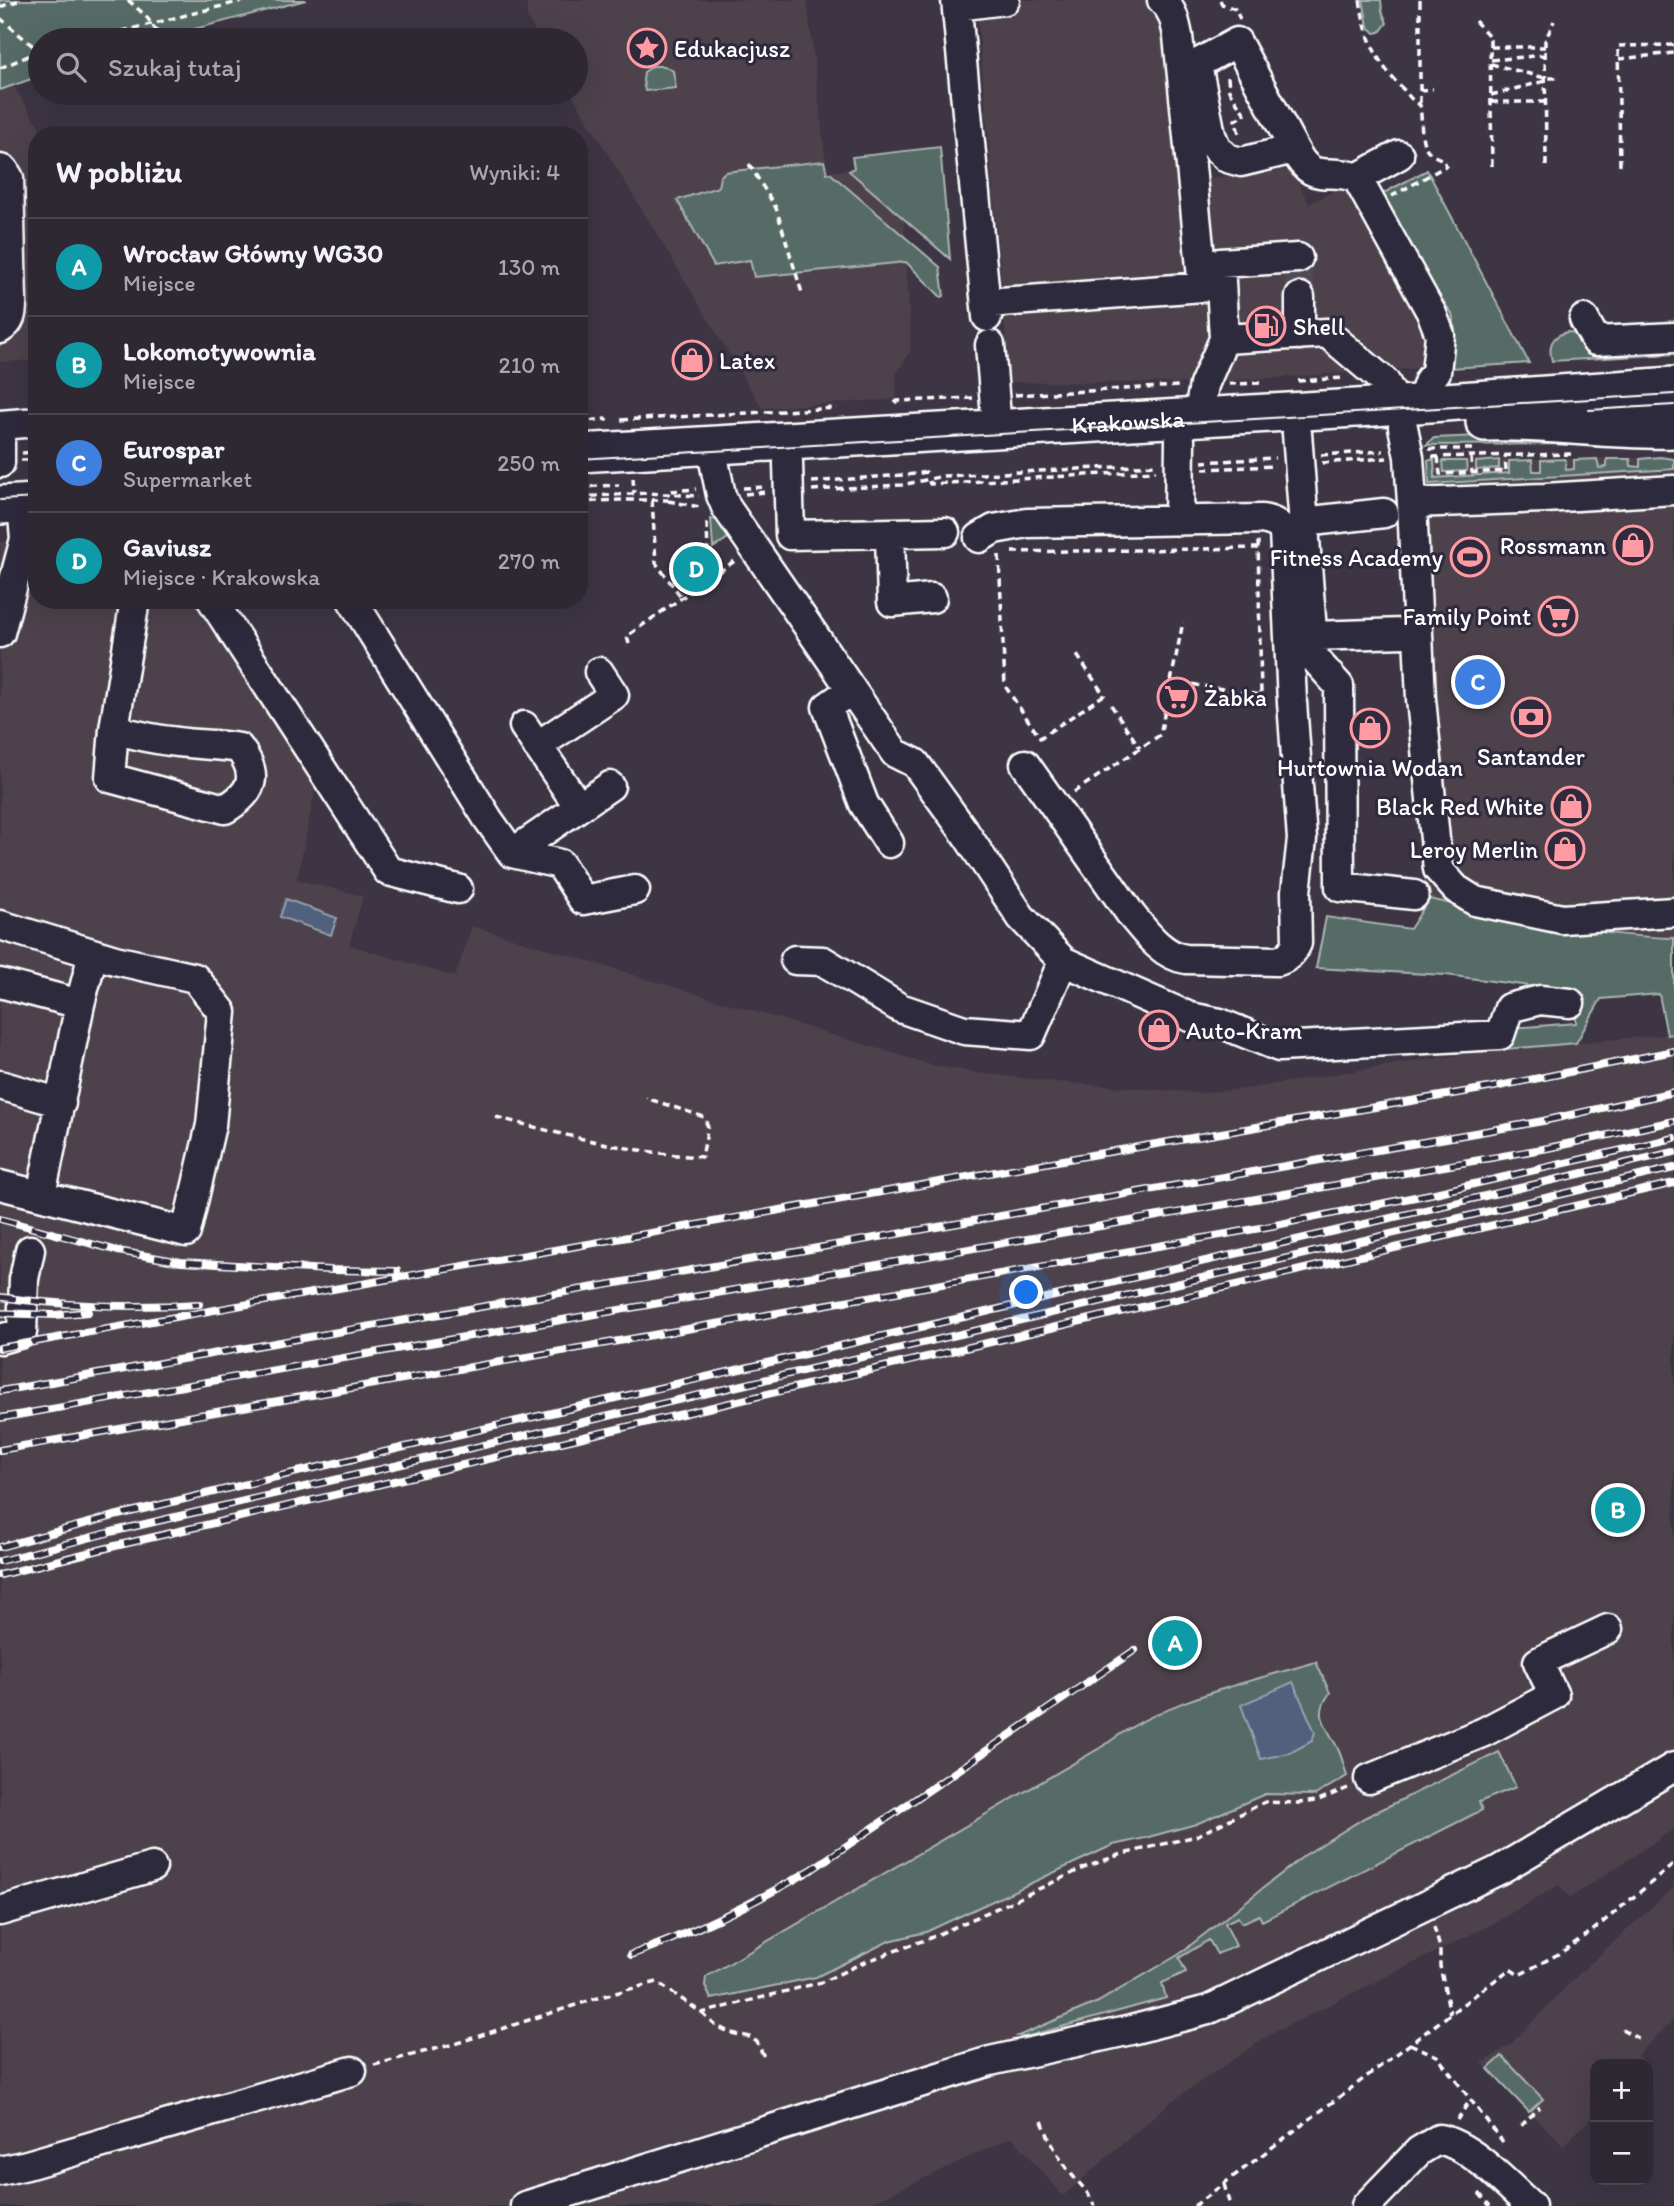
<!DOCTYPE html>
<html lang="pl">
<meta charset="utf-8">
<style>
:root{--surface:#2e2833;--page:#3a343f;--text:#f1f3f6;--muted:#a7a6ac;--line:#49444e;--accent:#1a73e8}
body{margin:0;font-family:Itim,sans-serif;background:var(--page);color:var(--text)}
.controls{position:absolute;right:21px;bottom:21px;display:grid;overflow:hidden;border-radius:14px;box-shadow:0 7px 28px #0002}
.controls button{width:63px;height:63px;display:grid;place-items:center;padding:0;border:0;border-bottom:2px solid var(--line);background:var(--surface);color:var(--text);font:35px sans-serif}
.you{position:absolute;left:1027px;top:1293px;width:24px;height:24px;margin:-18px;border:5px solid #fff;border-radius:50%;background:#1a73e8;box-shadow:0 0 0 10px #1a73e833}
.badge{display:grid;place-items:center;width:46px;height:46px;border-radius:50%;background:var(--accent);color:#fff;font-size:23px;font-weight:700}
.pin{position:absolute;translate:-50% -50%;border:4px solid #fff;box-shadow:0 2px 7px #0006}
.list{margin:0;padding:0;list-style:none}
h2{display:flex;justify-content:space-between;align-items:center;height:91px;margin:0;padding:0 28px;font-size:30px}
h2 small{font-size:23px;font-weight:400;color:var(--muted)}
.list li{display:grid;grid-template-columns:46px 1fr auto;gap:21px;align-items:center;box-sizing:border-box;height:98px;padding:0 28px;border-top:2px solid var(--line)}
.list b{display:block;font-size:26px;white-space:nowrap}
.list p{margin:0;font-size:23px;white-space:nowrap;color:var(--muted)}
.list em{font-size:23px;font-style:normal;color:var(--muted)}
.icon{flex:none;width:38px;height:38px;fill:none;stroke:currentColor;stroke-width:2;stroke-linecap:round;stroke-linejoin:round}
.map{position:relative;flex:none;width:1674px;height:2206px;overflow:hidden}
.search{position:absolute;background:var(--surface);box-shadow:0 7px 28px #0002;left:28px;top:28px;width:560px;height:77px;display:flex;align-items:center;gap:18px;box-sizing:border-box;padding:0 24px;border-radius:38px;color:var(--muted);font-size:26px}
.panel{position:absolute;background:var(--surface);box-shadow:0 7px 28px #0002;left:28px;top:126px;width:560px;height:483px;border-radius:28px}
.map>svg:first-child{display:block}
.built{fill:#4d424c}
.green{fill:#566b66;stroke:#aab5b2;stroke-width:2}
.water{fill:#51617b;stroke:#97a0b0;stroke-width:2}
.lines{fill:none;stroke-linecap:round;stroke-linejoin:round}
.minor-tunnel{stroke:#504957;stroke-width:28;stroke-dasharray:28 14;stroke-linecap:butt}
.minor-casing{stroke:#fff;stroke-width:33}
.major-casing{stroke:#fff;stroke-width:42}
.path{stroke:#fff;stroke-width:3.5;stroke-dasharray:7 5;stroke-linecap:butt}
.minor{stroke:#2f2a3d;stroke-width:28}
.major{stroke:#2f2a3d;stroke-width:37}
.tram{stroke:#fff;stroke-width:2}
.rail-casing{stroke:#fff;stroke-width:8}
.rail{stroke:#2f2a3d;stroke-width:5;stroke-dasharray:16;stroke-linecap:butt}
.labels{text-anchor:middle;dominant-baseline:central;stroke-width:6;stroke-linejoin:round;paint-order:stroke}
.poi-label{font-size:24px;fill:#fff;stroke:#2f2a3d;text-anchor:start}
.street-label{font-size:24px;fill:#fff;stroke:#2f2a3d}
</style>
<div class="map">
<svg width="1674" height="2206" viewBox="0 0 1674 2206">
<rect width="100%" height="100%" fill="#3d3544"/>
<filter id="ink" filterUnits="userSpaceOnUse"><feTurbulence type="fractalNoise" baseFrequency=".0143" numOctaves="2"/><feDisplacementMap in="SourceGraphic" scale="14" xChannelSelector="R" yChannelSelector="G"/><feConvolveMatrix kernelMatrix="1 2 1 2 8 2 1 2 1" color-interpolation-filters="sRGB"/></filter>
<g filter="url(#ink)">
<path class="built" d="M527,0H807L827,172L901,164L911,349L896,375V399L762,408L571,93H576V40H540L527,18Z
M976,0H1179L1200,179L1291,169L1309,204L1347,184L1425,330L1424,368L1190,383L1010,382Z
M14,87L44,135H37V360L0,362V91Z
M1644,458L1674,459V940L1502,930L1426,903L1397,460Z
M37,541V600H203L318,775L297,880L363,896L349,945L455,977L472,926L932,1065L977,1073L1056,1082L1200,1093L1245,1089L1402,1063L1506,1049L1674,1034V1829L1570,1898L1559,1885L1492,1924L1269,2035L1169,2103L1063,2196L1012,2137L864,2206H0V542Z
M1674,1887V2019L1637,2056L1647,2064H1595V2114L1563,2146L1482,2063L1510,2045L1580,1973Z"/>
<path class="green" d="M0,0H306L152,40H40V76L0,90Z
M1363,0H1381L1382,11L1387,23L1380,32L1375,33L1368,26Z
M653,66H664L673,71L676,88L645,91L643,81L644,72Z
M940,147L950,259L849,171L854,168L852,157Z
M824,161L827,173H830L940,267L944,296L941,297L906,262L754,277L750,260L714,266L677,200L718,187L720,177L725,172Z
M1427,170L1529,363L1451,368L1449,358L1455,332L1452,314L1432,285L1382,194Z
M1567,332L1674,344V354L1552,361C1548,346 1551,336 1567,332Z
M1479,436L1572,442L1573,444L1426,445L1434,438Z
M1660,457L1674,459V469L1429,484L1428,460H1434L1435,478L1509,473V461L1532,460L1533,471H1541V460L1565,459L1566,470L1574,469V460L1597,459L1599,468L1607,467V459H1630L1631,466L1640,467V459Z
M1499,460V468L1476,470V462Z
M1443,461H1466L1467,471L1444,472Z
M711,519L717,520L731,536L713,548Z
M1429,899C1509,916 1592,936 1674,938V1034L1667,1035L1659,994L1601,999L1576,1043L1506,1049L1512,1028L1576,1023L1575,992L1446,975L1316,968L1326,917L1410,929Z
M1316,1662L1330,1693C1312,1716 1328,1727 1338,1749C1342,1757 1344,1767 1347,1776L1315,1795L1265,1794L1196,1824L1145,1838L1113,1845L926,1932L889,1941L816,1977L711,1999L705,1986L706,1977L1105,1745C1165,1699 1245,1683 1316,1662Z
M1499,1752L1516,1787L1479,1802L1482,1810L1262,1921L1259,1915L1242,1923L1238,1917L1225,1923L1236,1946L1217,1954L1209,1940L1179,1958L1186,1972L1162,1983L1166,1998L1025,2037L1018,2036L1098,2002L1178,1955L1305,1855L1364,1818Z
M1502,2056L1543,2099L1529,2112L1488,2069Z"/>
<path class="water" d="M286,899L337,918L331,935L280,917Z
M1293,1682L1315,1732L1312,1741L1290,1753L1261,1759L1241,1705Z"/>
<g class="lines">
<path class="minor-tunnel" d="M1298,258L1300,297"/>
<defs>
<path id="minor" d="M956,0L987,317
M957,6L1005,0
M1294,149L1241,162L1227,158L1217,149L1211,135L1197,64L1237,42L1294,149C1313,187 1327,166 1357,178L1432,314L1440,335L1436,372L1429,380L1421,404
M0,169L4,170L9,178L12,302C12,314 11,322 0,329
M1357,178L1399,155
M1300,297V335
M987,303L1203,287L1178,36C1175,21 1173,10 1162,0
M1584,319L1596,341L1674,337
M1224,339L1220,263L1298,258
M990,345L997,429
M1605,409L1674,405
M1198,418L1204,385L1224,339L1327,333L1385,382L1398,406
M0,425L37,422
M0,426V463
M1403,427L1409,457L1412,503L1545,498L1674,490
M1297,433L1314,658L1339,686L1340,887L1414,895
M788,462L790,535L945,532
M715,466L721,495L726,507L895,753L915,763L964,831L1021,917L1063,961L1190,1017L1220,1023L1279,1047L1500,1035L1509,1008L1540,1000L1570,1003
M1412,503L1421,699L1438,869L1456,889L1475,901L1562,919L1674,912
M1179,521L1180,440
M1303,522L1384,513
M890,534L892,602L932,598
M979,538L994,529L1027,523L1262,519C1272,521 1278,523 1284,531L1292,702L1302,839L1296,892L1297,943C1293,952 1288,958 1278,961L1186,959C1163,956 1146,933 1132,916L1025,764
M212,600L388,871L458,889
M352,600L488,819L512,853L560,864L583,900L635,890
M0,633L25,539L22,504
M1312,636L1404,633
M851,690L827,707L864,804L889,843
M524,726L579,807
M114,729C135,735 156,740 178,742C199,745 219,744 239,748C259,775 254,792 225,809L110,778L114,729L135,600
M537,746L614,695L599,672
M512,853L610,786
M0,925L115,960L195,978L222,1012L211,1125L186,1232L0,1185
M795,960L823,961L900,1008L964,1030L1031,1035L1063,961
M0,983L80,1004L41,1195
M80,1004L93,954
M0,1085L61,1103
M0,1339L22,1333L24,1279L30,1250
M1369,1779L1484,1732L1554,1695L1538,1662L1608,1629
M0,1911L152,1867
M0,2171L27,2165L352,2071
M525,2206L990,2061L1131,2030L1208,2010L1499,1870L1674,1767
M1366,2206L1419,2151L1439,2139C1472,2146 1506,2184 1531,2206"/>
<g id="major">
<path d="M1485,422C1548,420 1611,431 1674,429"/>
<path id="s1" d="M579,453L1373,407L1674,386"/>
<path d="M0,505L37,503"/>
</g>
</defs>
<use href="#minor" class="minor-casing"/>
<use href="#major" class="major-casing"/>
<path class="path" d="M128,0L146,16L162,39
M1220,0L1222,4L1235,9L1240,19
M1360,0C1366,38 1376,63 1404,90C1409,96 1413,102 1420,105C1424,131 1415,151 1444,160L1446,166L1392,196
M1420,0V105
M0,7L20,0
M0,18L40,52
M1475,21L1490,37V47
M87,40L246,0
M1619,59L1674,53
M1491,60L1545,55
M1491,64L1545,78H1561
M0,68L40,51
M1228,77L1229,91L1245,114L1235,120L1239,133
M1420,90L1433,89
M1491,95L1545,81
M1491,102H1545
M749,164L776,208L802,293
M1620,165L1618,46L1674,45
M1492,166L1490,47H1545
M1546,166L1545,41L1554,21
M1298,381L1343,378
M1229,384L1263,383
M1015,395L1179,386
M895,403L897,401L973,398
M621,420L837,408
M579,422L605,419L607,421
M1429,449H1474
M22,453L37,452
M1321,455L1383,451
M1432,457L1574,454
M1438,457L1440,474L1506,471L1505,456
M1471,457L1472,473
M21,460H37
M1202,462L1275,458
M1322,463L1387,458
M1203,469L1275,466
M633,478L634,493
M929,481L930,484L1156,471
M812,482L916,474L926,472L927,474
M579,487L619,485
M743,488L766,487
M812,490L902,485L943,476L1156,465
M671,491L696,489
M745,494L766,492
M579,497L647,493L699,496
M652,500L656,563L682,598
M668,501L700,507
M579,502L620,500H668
M707,523L708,554L721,570
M1012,552L1258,548
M999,555L1005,686L1040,738L1104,695L1077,655
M629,644L627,636L736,560
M1171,681L1183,622
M1111,705L1140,748
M1074,792L1160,735L1171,681L1261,695L1258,540
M496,1117C564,1135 632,1153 702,1157L708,1127L704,1117L646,1098
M1434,1927L1440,1948V1966L1450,2014
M702,2013L715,2025L731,2033L750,2037L757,2042L765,2059
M1622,2029L1640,2039
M1410,2044L1437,2056L1503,2142
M374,2065L454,2044L604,1996L657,1982L702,2013L822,1982L862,1963L930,1938L1015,1900L1086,1867L1119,1855L1196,1836L1265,1802L1298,1803L1316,1801L1348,1788
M1457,2120L1470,2100
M1042,2121C1049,2139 1057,2155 1068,2170C1077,2182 1090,2192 1094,2206
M1521,2126L1540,2107
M1224,2184L1230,2206
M1479,2193L1490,2206
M1194,2206L1510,1969L1519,1975L1562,1952L1592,1931L1674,1864"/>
<use href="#minor" class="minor"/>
<use href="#major" class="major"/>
<path class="tram" d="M1589,410L1674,405
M579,459L1674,394
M0,500L37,498"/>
<defs>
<path id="rail" d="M0,1219L118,1251L181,1262L330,1270L397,1271
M0,1297C63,1306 136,1308 199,1304
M0,1313L55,1315L88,1312
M0,1348L1097,1154L1494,1087L1674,1051
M0,1391L1543,1121L1674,1092
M0,1418L1548,1148L1674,1121
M0,1450L1266,1227L1435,1193L1674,1138
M0,1547L114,1516L276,1477L1674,1152
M0,1561L115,1531L1674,1168
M0,1575L115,1546L1674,1183
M631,1955C694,1932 753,1904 811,1870L1135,1650"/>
</defs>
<use href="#rail" class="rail-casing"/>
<use href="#rail" class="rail"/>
</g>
</g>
<defs>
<symbol id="sight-ring" viewBox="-11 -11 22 22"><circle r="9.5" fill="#2f2a3d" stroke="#ff9aa2" stroke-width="1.5"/><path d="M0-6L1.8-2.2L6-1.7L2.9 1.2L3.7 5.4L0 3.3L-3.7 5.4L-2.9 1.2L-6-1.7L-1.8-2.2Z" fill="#ff9aa2"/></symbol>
<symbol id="fuel-ring" viewBox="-11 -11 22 22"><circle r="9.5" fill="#2f2a3d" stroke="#ff9aa2" stroke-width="1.5"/><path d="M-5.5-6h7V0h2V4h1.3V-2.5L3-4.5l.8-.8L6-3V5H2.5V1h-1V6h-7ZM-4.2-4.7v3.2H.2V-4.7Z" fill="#ff9aa2"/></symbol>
<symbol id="shop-ring" viewBox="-11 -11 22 22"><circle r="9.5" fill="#2f2a3d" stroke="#ff9aa2" stroke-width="1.5"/><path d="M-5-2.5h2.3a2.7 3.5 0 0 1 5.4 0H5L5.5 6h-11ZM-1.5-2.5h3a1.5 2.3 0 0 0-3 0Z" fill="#ff9aa2"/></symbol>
<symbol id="stadium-ring" viewBox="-11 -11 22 22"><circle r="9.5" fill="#2f2a3d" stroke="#ff9aa2" stroke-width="1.5"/><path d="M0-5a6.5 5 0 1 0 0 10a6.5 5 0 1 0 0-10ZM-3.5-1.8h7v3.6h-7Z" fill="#ff9aa2"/></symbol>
<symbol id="supermarket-ring" viewBox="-11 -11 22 22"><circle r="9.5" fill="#2f2a3d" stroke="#ff9aa2" stroke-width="1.5"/><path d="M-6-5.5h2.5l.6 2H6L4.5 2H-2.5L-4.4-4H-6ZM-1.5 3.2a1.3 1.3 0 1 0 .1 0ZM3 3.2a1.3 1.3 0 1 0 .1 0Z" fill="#ff9aa2"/></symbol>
<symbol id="bank-ring" viewBox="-11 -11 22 22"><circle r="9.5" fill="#2f2a3d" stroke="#ff9aa2" stroke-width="1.5"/><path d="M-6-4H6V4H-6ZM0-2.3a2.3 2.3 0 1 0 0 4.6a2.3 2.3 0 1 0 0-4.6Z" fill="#ff9aa2"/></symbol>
</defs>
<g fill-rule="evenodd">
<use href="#sight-ring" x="625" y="26" width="44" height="44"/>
<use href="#fuel-ring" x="1244" y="304" width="44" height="44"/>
<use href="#shop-ring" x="670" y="338" width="44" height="44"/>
<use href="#shop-ring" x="1611" y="523" width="44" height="44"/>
<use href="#stadium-ring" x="1448" y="535" width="44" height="44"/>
<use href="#supermarket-ring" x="1536" y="594" width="44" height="44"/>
<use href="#supermarket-ring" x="1155" y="675" width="44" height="44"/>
<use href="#bank-ring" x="1509" y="695" width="44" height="44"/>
<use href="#shop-ring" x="1348" y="706" width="44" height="44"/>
<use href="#shop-ring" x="1549" y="784" width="44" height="44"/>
<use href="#shop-ring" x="1543" y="827" width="44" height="44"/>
<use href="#shop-ring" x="1137" y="1008" width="44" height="44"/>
</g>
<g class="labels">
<g class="poi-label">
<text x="674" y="48">Edukacjusz</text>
<text x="1293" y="326">Shell</text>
<text x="719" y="360">Latex</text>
<text x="1606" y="545" text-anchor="end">Rossmann</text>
<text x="1443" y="557" text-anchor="end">Fitness Academy</text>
<text x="1531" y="616" text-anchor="end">Family Point</text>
<text x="1204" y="697">Żabka</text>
<text x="1531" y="756" text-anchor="middle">Santander</text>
<text x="1370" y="767" text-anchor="middle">Hurtownia Wodan</text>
<text x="1544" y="806" text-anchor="end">Black Red White</text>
<text x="1538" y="849" text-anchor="end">Leroy Merlin</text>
<text x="1186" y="1030">Auto-Kram</text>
</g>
<g class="street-label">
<text stroke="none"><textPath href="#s1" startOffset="550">Krakowska</textPath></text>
</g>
</g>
</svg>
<div class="controls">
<button>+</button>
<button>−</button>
</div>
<div class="you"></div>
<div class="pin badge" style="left:1175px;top:1643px;background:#0f9aa8">A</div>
<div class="pin badge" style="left:1618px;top:1510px;background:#0f9aa8">B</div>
<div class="pin badge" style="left:1478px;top:682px;background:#3f7fe0">C</div>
<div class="pin badge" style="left:696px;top:569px;background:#0f9aa8">D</div>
<div class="search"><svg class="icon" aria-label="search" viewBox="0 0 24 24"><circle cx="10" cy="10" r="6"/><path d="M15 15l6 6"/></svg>Szukaj tutaj</div>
<section class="panel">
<h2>W pobliżu<small>Wyniki: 4</small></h2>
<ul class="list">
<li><span class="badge" style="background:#0f9aa8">A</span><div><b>Wrocław Główny WG30</b><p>Miejsce</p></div><em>130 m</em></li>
<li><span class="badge" style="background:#0f9aa8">B</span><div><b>Lokomotywownia</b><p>Miejsce</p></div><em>210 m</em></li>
<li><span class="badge" style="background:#3f7fe0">C</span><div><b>Eurospar</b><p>Supermarket</p></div><em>250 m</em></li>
<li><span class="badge" style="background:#0f9aa8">D</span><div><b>Gaviusz</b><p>Miejsce · Krakowska</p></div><em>270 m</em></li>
</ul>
</section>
</div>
